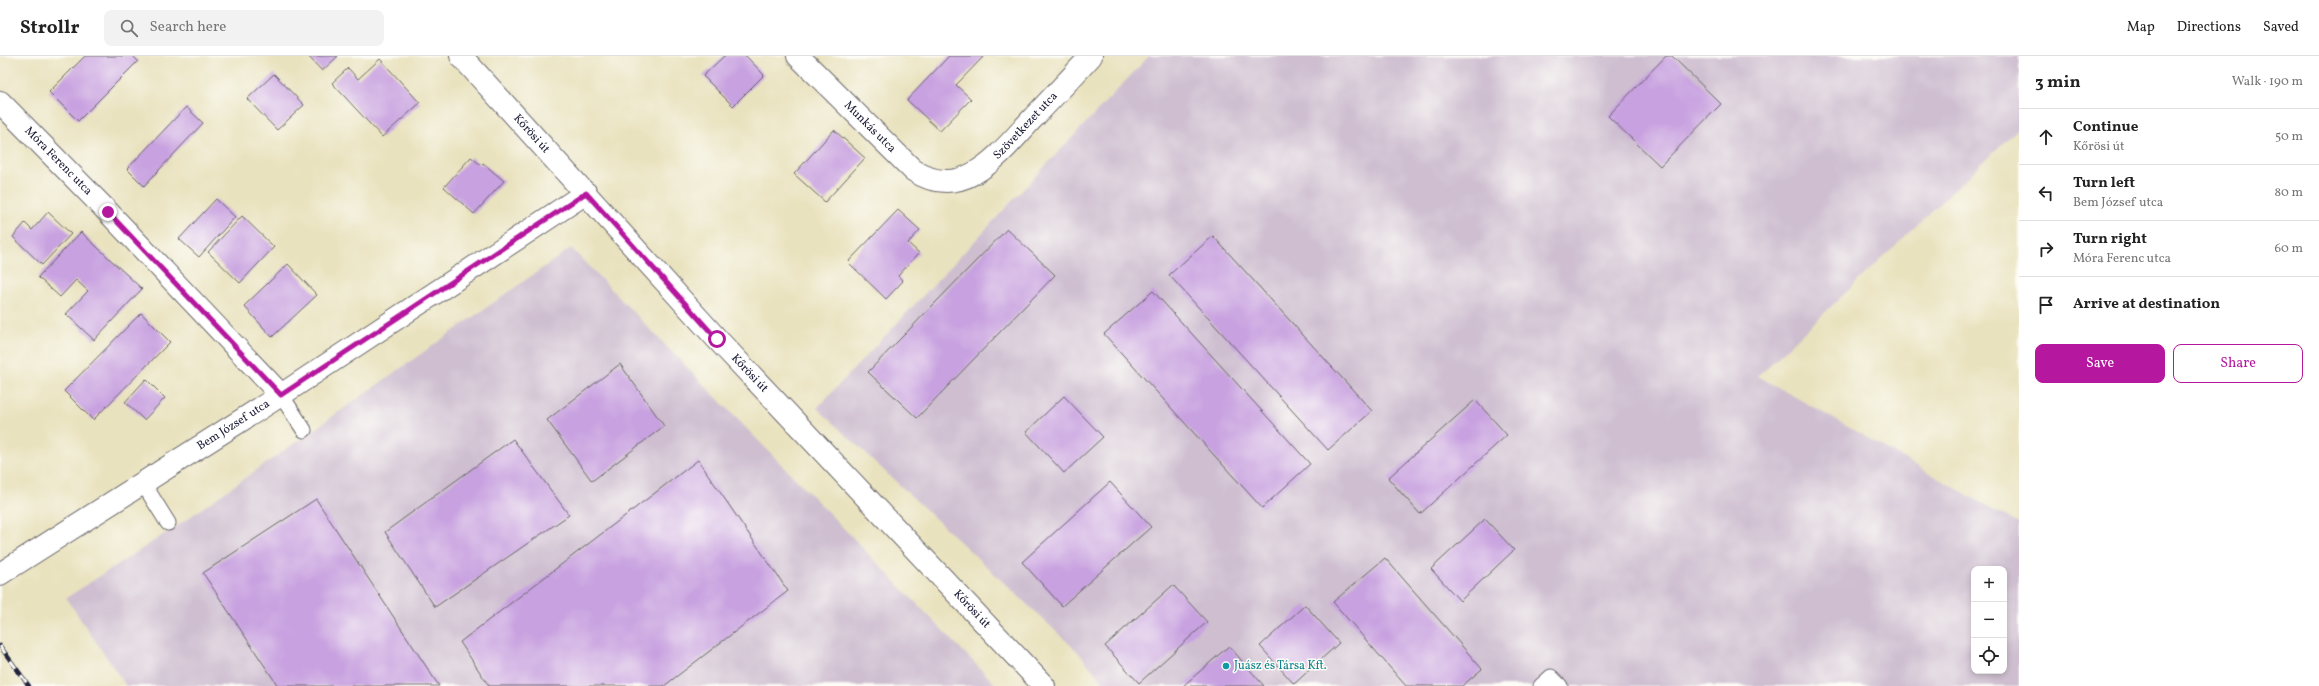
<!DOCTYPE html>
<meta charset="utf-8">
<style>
:root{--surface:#fff;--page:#f2f2f2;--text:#222;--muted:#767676;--line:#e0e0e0;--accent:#b5179e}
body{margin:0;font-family:Vollkorn,serif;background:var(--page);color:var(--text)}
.controls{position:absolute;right:12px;bottom:12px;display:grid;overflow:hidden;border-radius:8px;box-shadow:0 2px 6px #0003}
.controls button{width:36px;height:36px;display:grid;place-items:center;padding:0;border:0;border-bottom:1px solid var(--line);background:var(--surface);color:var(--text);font:20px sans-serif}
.stop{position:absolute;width:12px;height:12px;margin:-9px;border:3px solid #b5179e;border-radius:50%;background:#fff}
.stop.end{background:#b5179e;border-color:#fff;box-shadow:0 1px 4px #0008}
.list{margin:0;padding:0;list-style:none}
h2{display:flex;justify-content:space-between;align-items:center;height:52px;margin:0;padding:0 16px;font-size:17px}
h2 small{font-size:13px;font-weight:400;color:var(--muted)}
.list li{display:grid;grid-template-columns:26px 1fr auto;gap:12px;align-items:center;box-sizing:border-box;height:56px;padding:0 16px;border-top:1px solid var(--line)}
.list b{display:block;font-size:15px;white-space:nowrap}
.list p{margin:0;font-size:13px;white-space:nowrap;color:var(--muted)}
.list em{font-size:13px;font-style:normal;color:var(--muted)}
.actions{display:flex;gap:8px;padding:12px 16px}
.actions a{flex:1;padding:9px 0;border:1px solid var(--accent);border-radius:8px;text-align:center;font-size:14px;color:var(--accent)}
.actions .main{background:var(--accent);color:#fff}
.icon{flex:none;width:22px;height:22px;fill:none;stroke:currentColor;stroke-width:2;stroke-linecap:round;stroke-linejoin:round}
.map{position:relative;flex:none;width:2019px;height:630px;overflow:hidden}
header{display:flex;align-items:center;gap:24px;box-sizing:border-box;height:56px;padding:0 20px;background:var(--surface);border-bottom:1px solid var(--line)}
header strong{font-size:19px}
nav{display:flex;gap:22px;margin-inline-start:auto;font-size:14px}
.search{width:280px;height:36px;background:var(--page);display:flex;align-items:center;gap:10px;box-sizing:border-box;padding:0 14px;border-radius:8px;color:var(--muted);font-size:15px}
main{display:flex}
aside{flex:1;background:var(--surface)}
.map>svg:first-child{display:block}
.industrial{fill:#cebed0;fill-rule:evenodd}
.building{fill:#c8a1e0}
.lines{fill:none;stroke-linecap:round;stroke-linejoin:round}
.lane-casing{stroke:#686569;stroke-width:17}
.street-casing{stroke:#686569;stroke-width:24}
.secondary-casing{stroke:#686569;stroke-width:24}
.lane{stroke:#fff;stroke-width:15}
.street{stroke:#fff;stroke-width:22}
.secondary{stroke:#fff;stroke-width:22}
.rail-casing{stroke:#22223b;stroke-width:4.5}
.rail{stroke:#fdfcf7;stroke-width:3;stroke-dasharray:9;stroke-linecap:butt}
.route{stroke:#b5179e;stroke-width:5}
.culture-dot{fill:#0f9aa8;stroke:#fdfcf7;stroke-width:1.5}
.labels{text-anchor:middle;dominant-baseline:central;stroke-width:3;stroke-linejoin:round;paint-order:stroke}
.street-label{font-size:12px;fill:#22223b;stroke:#fdfcf7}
.culture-label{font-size:12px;fill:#0d838f;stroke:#fdfcf7;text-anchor:start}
</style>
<header>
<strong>Strollr</strong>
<div class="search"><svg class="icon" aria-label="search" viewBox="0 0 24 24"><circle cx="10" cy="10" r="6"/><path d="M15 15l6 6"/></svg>Search here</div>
<nav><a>Map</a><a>Directions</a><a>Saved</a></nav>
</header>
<main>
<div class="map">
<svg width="2019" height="630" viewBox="0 0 2019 630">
<rect width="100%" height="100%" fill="#fdfcf7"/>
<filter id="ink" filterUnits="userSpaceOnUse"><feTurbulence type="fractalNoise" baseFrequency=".025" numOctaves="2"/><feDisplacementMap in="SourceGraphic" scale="8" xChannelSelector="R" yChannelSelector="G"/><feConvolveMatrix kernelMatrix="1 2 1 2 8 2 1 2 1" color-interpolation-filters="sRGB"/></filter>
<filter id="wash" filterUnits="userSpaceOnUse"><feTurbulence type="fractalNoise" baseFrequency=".012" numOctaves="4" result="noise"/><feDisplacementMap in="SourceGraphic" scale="16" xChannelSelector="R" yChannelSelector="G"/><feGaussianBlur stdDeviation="0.9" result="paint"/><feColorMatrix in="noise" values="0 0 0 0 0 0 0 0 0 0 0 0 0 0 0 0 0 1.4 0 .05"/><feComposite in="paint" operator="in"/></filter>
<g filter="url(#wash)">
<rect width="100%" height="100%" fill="#e9e2be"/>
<path class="industrial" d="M1149,0H2019V72L1758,320L2019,468V630H1106L1078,596L817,352ZM1974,513H2004V615H1974Z
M571,192L997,630H126L66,542L177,470Z"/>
<g id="blocks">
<path class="building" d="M85,0H133L138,5L78,65L49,36Z
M308,0H338L322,15Z
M724,0H746L764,19L733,50L703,20Z
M949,0H984L956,29L971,43L940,75L907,44Z
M1666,0H1672L1721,48L1660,110L1608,60Z
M380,3L420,47L382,81L332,27L348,12L358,23Z
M274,18L304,49L277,74L247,43Z
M186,51L203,67L144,130L127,113Z
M834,74L865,102L825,146L794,118Z
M471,101L481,109L483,107L504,125L474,158L444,131Z
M216,143L235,161L199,201L179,183Z
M898,154L920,174L908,187L919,197L898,220L903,225L886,243L848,206Z
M48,156L71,178L42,209L13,181L25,167L32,174Z
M242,160L274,191L240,227L208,196Z
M1007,173L1055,219L917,362L868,316Z
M81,176L142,233L94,284L66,258L88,235L76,224L60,241L38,221Z
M1213,180L1372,355L1328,394L1169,219Z
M288,208L317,239L272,281L244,250Z
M1153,235L1310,408L1262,452L1104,278Z
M141,257L170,286L93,364L64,335Z
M620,308L664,370L592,425L547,364Z
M146,323L165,342L144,364L125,346Z
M1064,340L1103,381L1064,417L1026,376Z
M1475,344L1507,379L1420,458L1388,422Z
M513,383L569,459L435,551L385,476Z
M698,404L788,535L664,630H489L460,586Z
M1110,426L1151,471L1062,550L1022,506Z
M316,443L439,630H278L203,517Z
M1485,463L1514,494L1460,545L1431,513Z
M1385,502L1482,613L1462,630H1406L1333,546Z
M1173,529L1207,566L1139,627L1105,590Z
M1305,549L1339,587L1294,628L1260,590Z
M1229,590L1264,630H1183Z"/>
</g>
</g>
<g filter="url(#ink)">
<use href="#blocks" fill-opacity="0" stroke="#686569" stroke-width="1"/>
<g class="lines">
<defs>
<path id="lane" d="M281,339L304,374
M143,427L168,467
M1541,630L1551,621L1560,630"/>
<g id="street">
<path id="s1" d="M798,0L913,114C964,148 1001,96 1033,62C1052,42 1072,21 1091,0"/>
<path id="s2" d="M0,46L108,156L281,339"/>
</g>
<g id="secondary">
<path id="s3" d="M461,0L717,283L1044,630"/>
<path id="s4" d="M0,518L281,339L586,137"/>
</g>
</defs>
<use href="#lane" class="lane-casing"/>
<use href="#street" class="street-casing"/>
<use href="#secondary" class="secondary-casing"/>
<use href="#lane" class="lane"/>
<use href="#street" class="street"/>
<use href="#secondary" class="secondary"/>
<defs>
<path id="rail" d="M0,590L29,630"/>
</defs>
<use href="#rail" class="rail-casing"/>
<use href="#rail" class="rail"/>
</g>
</g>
<g class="lines" filter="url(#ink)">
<path class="route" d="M108,156L281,339L586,137L717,283"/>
</g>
<circle class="culture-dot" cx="1226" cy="610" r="4"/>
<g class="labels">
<g class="street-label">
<text stroke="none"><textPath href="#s1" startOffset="297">Szövetkezet utca</textPath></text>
<text stroke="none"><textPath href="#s1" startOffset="101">Munkás utca</textPath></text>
<text stroke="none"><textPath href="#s3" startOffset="105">Kőrösi út</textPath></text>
<text stroke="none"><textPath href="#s2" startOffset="83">Móra Ferenc utca</textPath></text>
<text stroke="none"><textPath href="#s3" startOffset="429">Kőrösi út</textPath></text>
<text stroke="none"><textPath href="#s4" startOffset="277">Bem József utca</textPath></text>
<text stroke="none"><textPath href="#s3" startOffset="753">Kőrösi út</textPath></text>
</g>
<g class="culture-label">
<text x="1234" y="610">Juász és Társa Kft.</text>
</g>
</g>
</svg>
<div class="controls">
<button>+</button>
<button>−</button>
<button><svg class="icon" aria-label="locate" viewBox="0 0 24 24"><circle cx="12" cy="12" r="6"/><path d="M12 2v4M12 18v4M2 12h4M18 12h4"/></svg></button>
</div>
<div class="stop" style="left:717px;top:283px"></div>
<div class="stop end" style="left:108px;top:156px"></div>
</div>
<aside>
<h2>3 min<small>Walk · 190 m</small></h2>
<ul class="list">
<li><svg class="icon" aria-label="ahead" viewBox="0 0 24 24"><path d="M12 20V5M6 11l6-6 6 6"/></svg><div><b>Continue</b><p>Kőrösi út</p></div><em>50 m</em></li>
<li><svg class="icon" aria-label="left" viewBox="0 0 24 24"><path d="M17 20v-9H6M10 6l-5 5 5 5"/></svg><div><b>Turn left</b><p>Bem József utca</p></div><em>80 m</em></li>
<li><svg class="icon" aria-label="right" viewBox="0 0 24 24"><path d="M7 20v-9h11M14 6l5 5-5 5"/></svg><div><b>Turn right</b><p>Móra Ferenc utca</p></div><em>60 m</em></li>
<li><svg class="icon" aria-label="arrive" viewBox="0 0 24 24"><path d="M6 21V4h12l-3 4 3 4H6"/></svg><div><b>Arrive at destination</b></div></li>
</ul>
<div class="actions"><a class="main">Save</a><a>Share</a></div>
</aside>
</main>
